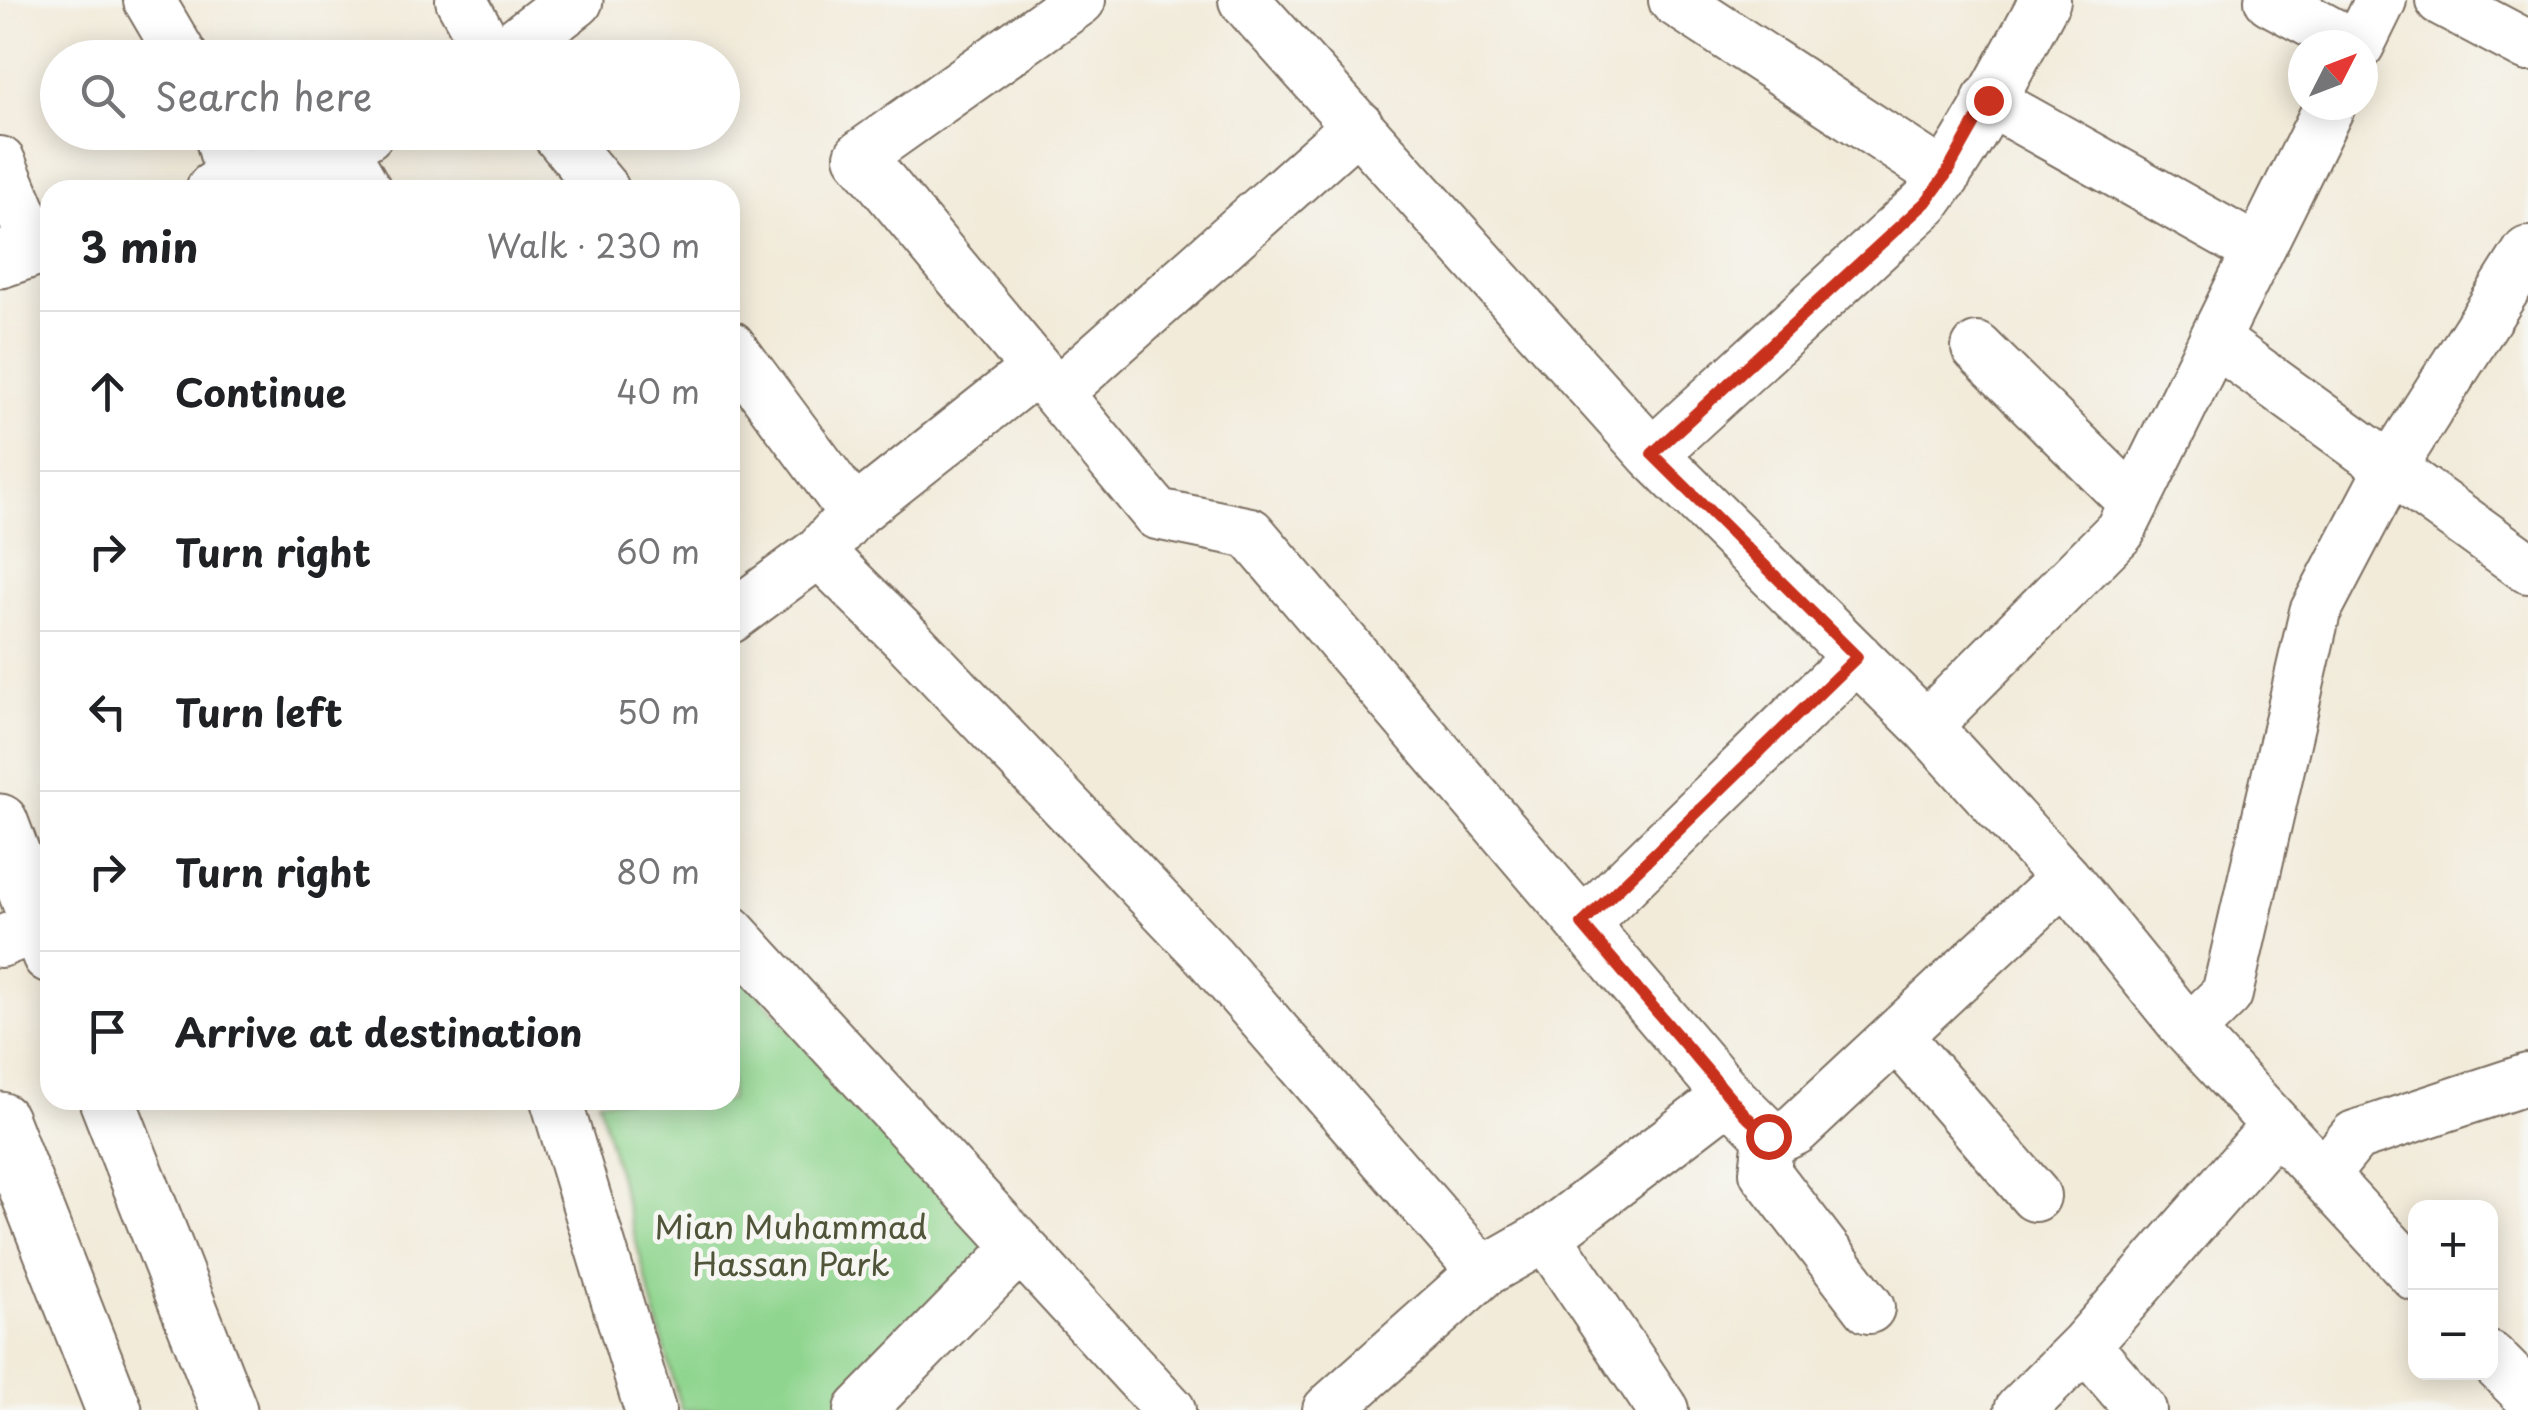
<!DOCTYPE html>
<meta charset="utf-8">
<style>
:root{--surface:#fff;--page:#f6f6f6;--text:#202124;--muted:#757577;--line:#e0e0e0}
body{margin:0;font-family:"Playpen Sans",sans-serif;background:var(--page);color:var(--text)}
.controls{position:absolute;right:30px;bottom:30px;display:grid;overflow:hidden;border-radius:20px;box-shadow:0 5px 25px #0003}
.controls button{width:90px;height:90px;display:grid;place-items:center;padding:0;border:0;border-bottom:2px solid var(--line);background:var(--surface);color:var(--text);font:50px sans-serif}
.compass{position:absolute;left:2288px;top:30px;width:90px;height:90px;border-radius:50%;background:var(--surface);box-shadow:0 5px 25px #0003;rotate:48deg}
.stop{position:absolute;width:30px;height:30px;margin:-22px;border:8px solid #c8321e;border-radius:50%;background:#fff}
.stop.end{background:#c8321e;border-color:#fff;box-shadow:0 2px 10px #0008}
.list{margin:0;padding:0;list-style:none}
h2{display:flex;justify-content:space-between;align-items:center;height:130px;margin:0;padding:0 40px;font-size:42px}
h2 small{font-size:32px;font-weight:400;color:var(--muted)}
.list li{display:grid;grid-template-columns:65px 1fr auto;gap:30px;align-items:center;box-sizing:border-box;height:160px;padding:0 40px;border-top:2px solid var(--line)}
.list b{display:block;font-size:38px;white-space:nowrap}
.list em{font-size:32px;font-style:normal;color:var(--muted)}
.icon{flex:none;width:55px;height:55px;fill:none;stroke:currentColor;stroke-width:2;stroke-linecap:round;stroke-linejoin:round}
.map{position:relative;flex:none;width:2528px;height:1410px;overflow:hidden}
.search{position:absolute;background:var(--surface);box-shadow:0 5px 25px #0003;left:40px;top:40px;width:700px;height:110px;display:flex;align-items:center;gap:25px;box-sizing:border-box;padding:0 35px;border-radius:55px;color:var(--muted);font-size:38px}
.panel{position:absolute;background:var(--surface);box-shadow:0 5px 25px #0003;left:40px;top:180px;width:700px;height:930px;border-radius:30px}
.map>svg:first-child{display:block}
.green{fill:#90d58f;stroke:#668056;stroke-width:2.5}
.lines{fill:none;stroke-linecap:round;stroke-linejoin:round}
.street-casing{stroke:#7b6e60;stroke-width:54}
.secondary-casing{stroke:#7b6e60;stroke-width:59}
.street{stroke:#fff;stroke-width:50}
.secondary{stroke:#fff;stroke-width:55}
.route{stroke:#c8321e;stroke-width:12}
.labels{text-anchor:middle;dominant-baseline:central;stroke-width:9;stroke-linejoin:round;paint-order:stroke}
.park-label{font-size:32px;fill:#50553a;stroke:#f6f6f2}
</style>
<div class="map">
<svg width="2528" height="1410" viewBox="0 0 2528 1410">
<rect width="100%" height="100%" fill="#f6f6f2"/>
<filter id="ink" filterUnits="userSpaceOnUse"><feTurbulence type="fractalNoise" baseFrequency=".01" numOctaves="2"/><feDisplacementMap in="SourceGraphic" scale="20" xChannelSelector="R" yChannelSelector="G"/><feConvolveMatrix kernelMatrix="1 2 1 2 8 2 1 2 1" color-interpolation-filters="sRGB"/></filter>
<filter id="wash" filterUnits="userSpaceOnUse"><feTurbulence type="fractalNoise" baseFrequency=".0048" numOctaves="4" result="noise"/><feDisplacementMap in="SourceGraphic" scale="40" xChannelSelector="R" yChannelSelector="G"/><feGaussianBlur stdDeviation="2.25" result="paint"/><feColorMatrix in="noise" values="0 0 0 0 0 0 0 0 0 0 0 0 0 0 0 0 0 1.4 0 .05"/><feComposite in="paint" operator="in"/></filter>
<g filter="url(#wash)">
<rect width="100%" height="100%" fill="#f2ebda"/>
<path class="green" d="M730,963L994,1248L835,1410H681L598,1100H730Z"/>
</g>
<g filter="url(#ink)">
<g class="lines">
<defs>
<path id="street" d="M149,0L183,58
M461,0L493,58
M1080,0L860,156L1157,514L1250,533L1729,1096
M1244,0L1652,454L1926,726L2065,878L2189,1031L2416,1276
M1674,0L1945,177
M2270,0L2354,45
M2441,0L2528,46
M2359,45L2381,0
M1988,100L2258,251
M219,132L235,190
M556,132L604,190
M341,146L366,190
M0,162L36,247
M2214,340L2528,568
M730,346L854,513
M1977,348L2134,503
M1057,393L1358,125
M1652,454L1926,202C1972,140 2008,68 2045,0
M819,552L909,641L1209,956L1483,1272
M730,618L819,552L854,513L1036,369
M1926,726L2120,531L2330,105
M1583,924L1857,657
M730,931L1170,1410
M0,942L50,922
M2189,1031L2227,994L2315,612L2390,469L2528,252
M1897,1036L2035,1196
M556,1100L650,1410
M1769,1136L1765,1172L1869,1308
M2324,1174L2355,1136L2528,1079
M1546,1236L1663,1410
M2085,1345L2141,1410
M2490,1357L2528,1395
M860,1410L1019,1248
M1328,1410L1483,1272L1546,1236L1729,1096L1769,1136H1782L1795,1130L2065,878
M2020,1410L2085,1345L2275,1127"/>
<path id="secondary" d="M500,58L575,0
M214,190L341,146L366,132
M0,260L50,243
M0,822L50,955
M107,1100L229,1410
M0,1120L114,1410"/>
</defs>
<use href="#street" class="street-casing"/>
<use href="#secondary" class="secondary-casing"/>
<use href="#street" class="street"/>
<use href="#secondary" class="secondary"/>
</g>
</g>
<g class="lines" filter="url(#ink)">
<path class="route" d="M1768,1136L1747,1117L1582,924L1857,657L1652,454L1926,202L1945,176L1988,100"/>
</g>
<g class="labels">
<g class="park-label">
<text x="791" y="1226">Mian Muhammad<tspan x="791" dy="37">Hassan Park</tspan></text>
</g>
</g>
</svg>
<div class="controls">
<button>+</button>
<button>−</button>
</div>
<svg class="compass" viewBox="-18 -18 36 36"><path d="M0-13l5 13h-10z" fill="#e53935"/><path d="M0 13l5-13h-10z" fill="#757577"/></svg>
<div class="stop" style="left:1768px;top:1136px"></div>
<div class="stop end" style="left:1988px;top:100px"></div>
<div class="search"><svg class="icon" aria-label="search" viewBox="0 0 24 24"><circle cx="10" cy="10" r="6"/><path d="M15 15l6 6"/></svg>Search here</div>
<section class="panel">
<h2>3 min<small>Walk · 230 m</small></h2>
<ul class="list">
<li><svg class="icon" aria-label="ahead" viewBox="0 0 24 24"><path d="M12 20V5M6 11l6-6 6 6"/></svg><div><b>Continue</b></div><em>40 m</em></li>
<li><svg class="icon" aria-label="right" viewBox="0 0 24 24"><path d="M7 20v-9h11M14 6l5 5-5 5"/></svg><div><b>Turn right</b></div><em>60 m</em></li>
<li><svg class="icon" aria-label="left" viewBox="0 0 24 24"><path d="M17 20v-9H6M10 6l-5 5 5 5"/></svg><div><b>Turn left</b></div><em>50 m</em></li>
<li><svg class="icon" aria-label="right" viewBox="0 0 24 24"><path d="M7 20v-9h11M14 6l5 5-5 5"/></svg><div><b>Turn right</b></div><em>80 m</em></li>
<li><svg class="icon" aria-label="arrive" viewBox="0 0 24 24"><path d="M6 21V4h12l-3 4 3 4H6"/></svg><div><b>Arrive at destination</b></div></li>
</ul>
</section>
</div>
